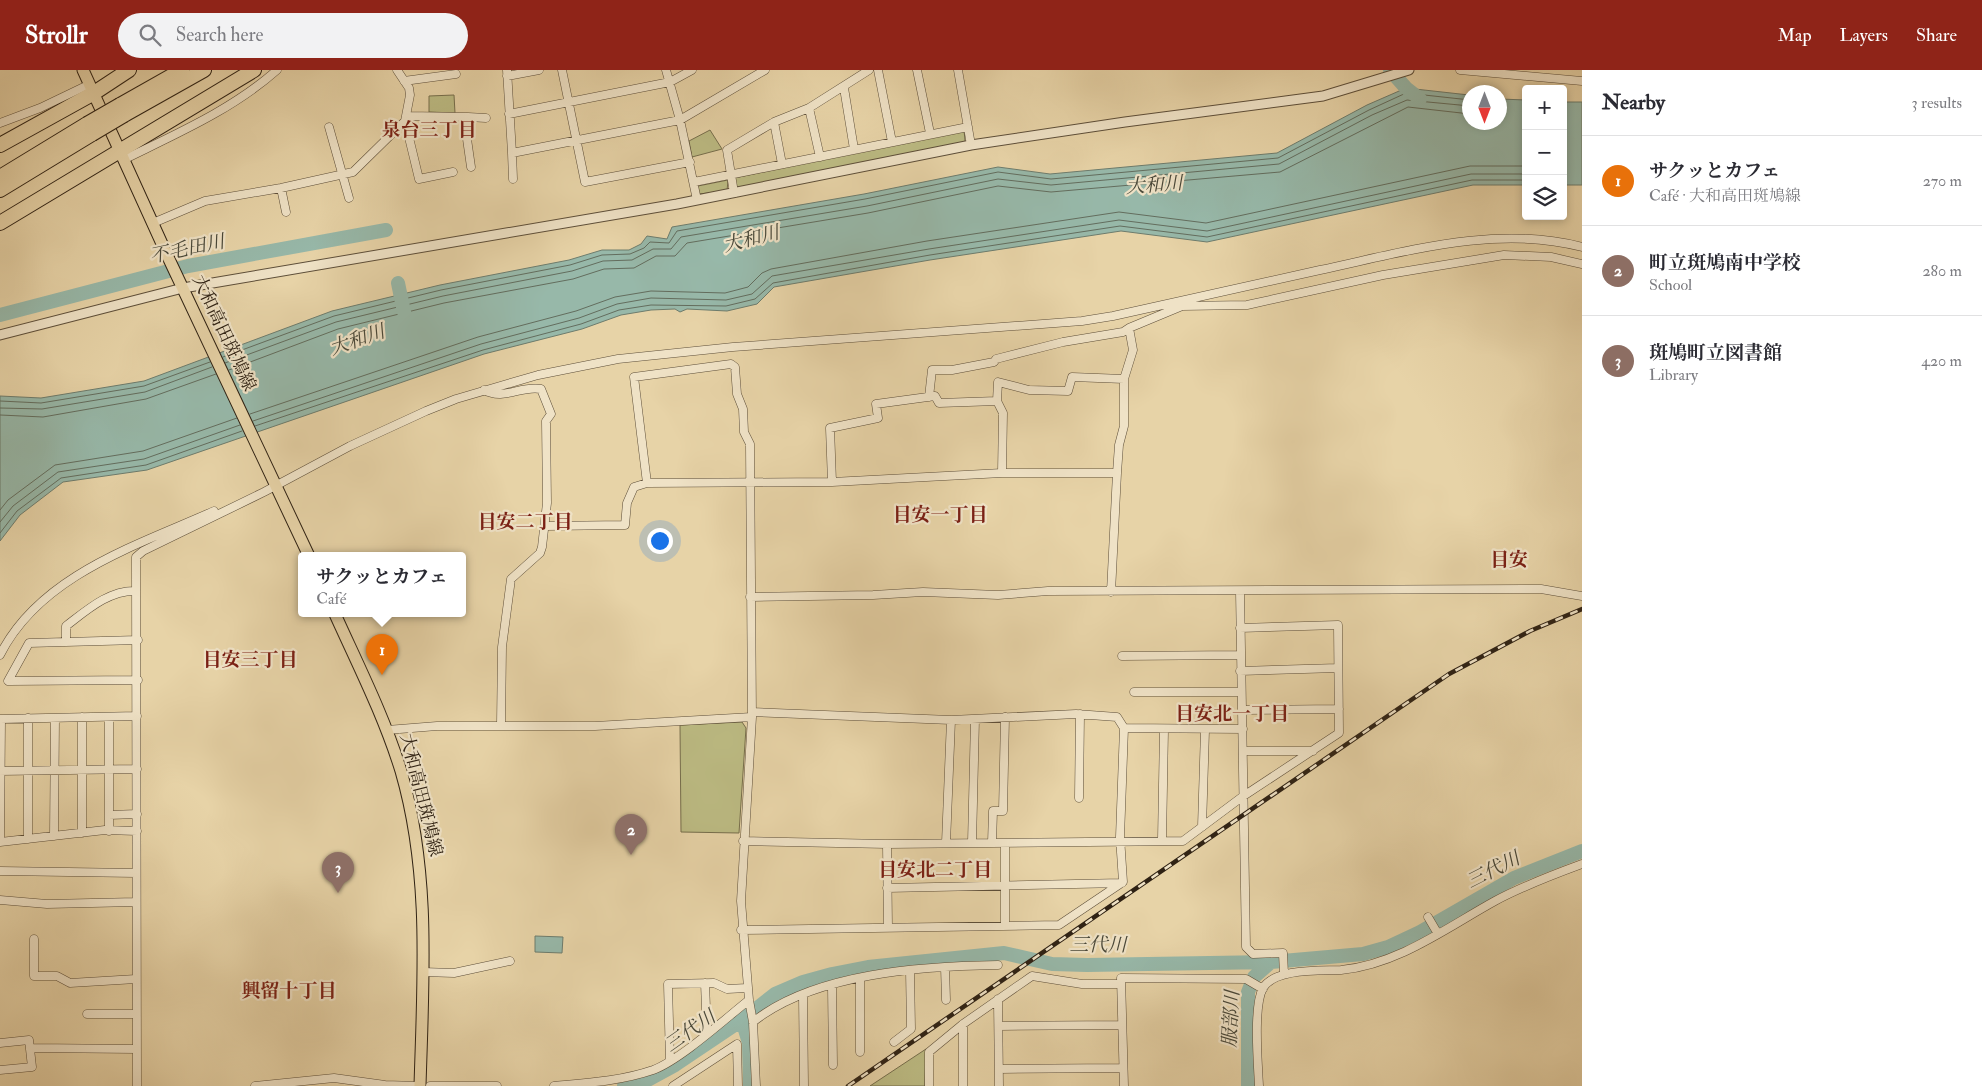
<!DOCTYPE html>
<meta charset="utf-8">
<style>
:root{--surface:#fff;--page:#f2f2f3;--text:#2b2b33;--muted:#7c7c81;--line:#e1e1e2;--accent:#8f2418}
body{margin:0;font-family:"IM FELL Double Pica","Noto Serif JP",serif;background:var(--page);color:var(--text)}
.controls{position:absolute;right:15px;top:15px;display:grid;overflow:hidden;border-radius:5px;box-shadow:0 2px 8px #0003}
.controls button{width:45px;height:45px;display:grid;place-items:center;padding:0;border:0;border-bottom:1px solid var(--line);background:var(--surface);color:var(--text);font:25px sans-serif}
.compass{position:absolute;left:1462px;top:15px;width:45px;height:45px;border-radius:50%;background:var(--surface);box-shadow:0 2px 8px #0003;rotate:180deg}
.you{position:absolute;left:659px;top:470px;width:18px;height:18px;margin:-12px;border:4px solid #fff;border-radius:50%;background:#1a73e8;box-shadow:0 0 0 8px #1a73e833}
.badge{display:grid;place-items:center;width:32px;height:32px;border-radius:50%;background:var(--accent);color:#fff;font-size:16px;font-weight:700}
.pin{position:absolute;translate:-50% -41px;filter:drop-shadow(0 1px 2px #0008)}
.pin::after{content:'';position:absolute;top:26px;width:18px;height:15px;background:inherit;clip-path:polygon(0 0,100% 0,50% 100%)}
.popup{position:absolute;left:298px;top:482px;width:168px;height:65px;box-sizing:border-box;display:grid;place-content:center;border-radius:5px;background:var(--surface);filter:drop-shadow(0 1px 4px #0005);font-size:16px;white-space:nowrap;color:var(--muted)}
.popup b{font-size:19px;color:var(--text)}
.popup::after{content:'';position:absolute;left:50%;top:100%;margin-left:-10px;border:10px solid transparent;border-top-color:var(--surface)}
.list{margin:0;padding:0;list-style:none}
h2{display:flex;justify-content:space-between;align-items:center;height:65px;margin:0;padding:0 20px;font-size:21px}
h2 small{font-size:16px;font-weight:400;color:var(--muted)}
.list li{display:grid;grid-template-columns:32px 1fr auto;gap:15px;align-items:center;box-sizing:border-box;height:90px;padding:0 20px;border-top:1px solid var(--line)}
.list b{display:block;font-size:19px;white-space:nowrap}
.list p{margin:0;font-size:16px;white-space:nowrap;color:var(--muted)}
.list em{font-size:16px;font-style:normal;color:var(--muted)}
.icon{flex:none;width:28px;height:28px;fill:none;stroke:currentColor;stroke-width:2;stroke-linecap:round;stroke-linejoin:round}
.map{position:relative;flex:none;width:1582px;height:1016px;overflow:hidden}
header{display:flex;align-items:center;gap:30px;box-sizing:border-box;height:70px;padding:0 25px;background:var(--accent);color:#fff}
header strong{font-size:24px}
nav{display:flex;gap:28px;margin-inline-start:auto;font-size:18px}
.search{width:350px;height:45px;background:var(--page);display:flex;align-items:center;gap:12px;box-sizing:border-box;padding:0 18px;border-radius:28px;color:var(--muted);font-size:19px}
main{display:flex}
aside{flex:1;background:var(--surface)}
.map>svg:first-child{display:block}
.green{fill:#bcbb83;stroke:#766e4c}
.water{fill:#97b8a9;stroke:#6d7c6d}
.lines{fill:none;stroke-linecap:round;stroke-linejoin:round}
.shore{stroke:#636d5e;stroke-width:1}
.river{stroke:#97b8a9;stroke-width:14}
.minor-casing{stroke:#5d4e39;stroke-width:9}
.tertiary-casing{stroke:#5d4e39;stroke-width:11}
.primary-casing{stroke:#2f2214;stroke-width:13}
.motorway-casing{stroke:#2f2214;stroke-width:16}
.minor{stroke:#efe2c6;stroke-width:8}
.tertiary{stroke:#efe2c6;stroke-width:9}
.primary{stroke:#e7d3a7;stroke-width:11}
.motorway{stroke:#e7d3a7;stroke-width:14}
.rail-casing{stroke:#2f2214;stroke-width:4.5}
.rail{stroke:#efe2c6;stroke-width:2.5;stroke-dasharray:8;stroke-linecap:butt}
.motorway-bridge-casing{stroke:#2f2214;stroke-width:16;stroke-linecap:butt}
.motorway-bridge{stroke:#e7d3a7;stroke-width:14}
.labels{text-anchor:middle;dominant-baseline:central;stroke-width:4.5;stroke-linejoin:round;paint-order:stroke}
.street-label{font-size:18px;fill:#2f2214;stroke:#efe2c6}
.neighbourhood-label{font-size:19px;font-weight:bold;fill:#7a1f14;stroke:#efe2c6}
.water-label{font-size:19px;font-style:italic;fill:#494839;stroke:#efe2c6}
</style>
<header>
<strong>Strollr</strong>
<div class="search"><svg class="icon" aria-label="search" viewBox="0 0 24 24"><circle cx="10" cy="10" r="6"/><path d="M15 15l6 6"/></svg>Search here</div>
<nav><a>Map</a><a>Layers</a><a>Share</a></nav>
</header>
<main>
<div class="map">
<svg width="1582" height="1016" viewBox="0 0 1582 1016">
<rect width="100%" height="100%" fill="#e7d3a7"/>
<filter id="stains"><feTurbulence type="fractalNoise" baseFrequency=".004" numOctaves="4"/><feColorMatrix values="0 0 0 0 .2 0 0 0 0 .09 0 0 0 0 .02 0 0 0 .5 -.17"/></filter>
<radialGradient id="worn" r=".72"><stop offset=".6" stop-color="#630" stop-opacity="0"/><stop offset="1" stop-color="#630" stop-opacity=".3"/></radialGradient>
<path class="green" d="M454,25L455,43L429,42V26Z
M710,60L722,79L692,87L689,71Z
M964,60L965,71L963,73L739,118L736,117L734,108Z
M728,110L727,121L699,124L698,116Z
M742,652L746,658L739,763L681,762L680,655Z
M926,979L925,1016H870Z"/>
<path class="water" d="M1406,18L1469,25L1470,52H1500V29L1526,30V115H1473L1207,172L1121,161L930,190L774,217L757,234L727,241L687,239L680,242L675,239L651,240L621,245L582,259L484,284L147,400L63,412L20,445L0,471V326L41,328L144,311L332,241L440,215L569,190L602,180H629L641,174L647,166L667,169L672,157L864,124L998,97L1050,104L1277,83L1367,35Z
M1563,32H1582V115H1563Z
M535,866L563,867L562,883L535,882Z"/>
<g class="lines">
<path class="shore" d="M223,287L334,246L441,220L570,195L602,185L630,184L644,178L650,172L669,173L677,161L865,129L998,102L1051,109L1278,88L1369,40L1406,23L1470,30
M225,293L336,252L443,226L572,201L603,191L632,190L653,179H671L681,167L867,136L998,109L1051,115L1279,94L1372,45L1407,30L1470,36
M229,300L338,259L444,233L573,209L604,199L634,198L656,186H675L687,173L868,143L998,116L1051,122L1280,102L1408,37L1470,44
M0,331L41,333L144,316L210,292
M0,338L42,339L145,322L212,297
M250,344L478,267L576,241L615,227L651,221L725,223L748,217L762,203L771,199L927,171L1119,142L1206,153L1470,96H1526
M0,345L43,347L146,329L216,304
M253,351L481,274L579,248L617,234L651,228L726,230L752,224L772,206L929,179L1119,150L1207,161L1471,104H1526
M255,356L483,280L581,254L619,240L651,235L726,236L755,229L773,213L930,185L1120,156L1207,167L1472,110H1526
M0,440L8,430L55,395L143,381L237,348
M0,452L13,436L58,402L144,389L240,355
M0,463L17,441L61,408L146,395L242,361"/>
<path class="river" d="M1390,0L1406,18L1420,29
M398,213L404,242
M0,245L188,196L386,160
M742,950L749,973L750,1016
M624,1016L644,1012L675,995L742,950L775,924L803,912L832,904L868,897L1004,883L1052,894L1087,895L1271,892L1363,884L1388,877L1420,862L1514,808L1582,781
M1248,1016V922L1254,907L1271,892"/>
<defs>
<path id="minor" d="M397,0L409,18L410,25L405,51L419,109L453,102
M507,0L512,83L680,50L765,0
M562,0L585,112L690,92
M666,0L680,50L697,130
M878,0L892,72
M917,0L930,63
M958,0L971,75
M1460,0L1582,11
M507,6L539,0
M404,11L456,4
M844,18L854,79
M809,38L820,87
M509,44L670,12L692,0
M407,46L468,47L467,69L471,97
M468,47L486,48
M774,52L782,94
M0,53L40,38L90,14
M329,57L349,128
M512,83L513,109
M125,89C178,63 233,39 277,0
M694,112L968,57
M281,118L286,142
M734,123L727,80L774,52L809,38L869,0
M153,153L205,131L281,118L353,102L405,51
M484,320C504,331 521,315 541,319L551,344L546,351L547,433L542,477L540,483L511,509L502,577L501,655
M929,327L932,300H952L994,292L996,289L1063,272L1123,262L1129,258
M1002,403L1003,343L997,331L998,312L1029,320L1068,321L1072,307L1124,309
M832,412L830,358L878,348L876,334L935,326L939,333L997,331
M647,413L634,307L731,294L735,297L737,324L743,339L744,362L750,374L752,647L741,831L749,930L753,952L756,1016
M546,456L625,455L627,433L634,417L647,413L832,412L1002,403H1117
M1240,521L1246,877L1253,884L1283,883L1284,904
M1111,522L1117,403L1119,375L1124,356V309L1133,280L1129,258L1182,236L1247,235L1383,205L1504,185L1551,187L1582,194
M750,527L873,525L923,522L998,525L1048,521L1541,519L1582,526
M138,570L29,573L8,611L138,610
M66,572V556C87,540 109,520 136,521
M0,585C40,505 138,475 214,441
M1122,586L1240,585
M1240,601L1338,598
M1134,622H1241
M1242,640L1339,639
M28,648V769
M1124,658L1243,659
M387,660L437,656H595L752,647
M1244,681H1313
M0,701L137,699
M1079,728L1080,644
M109,745L137,744
M1202,757L1205,660
M109,761V647
M82,763V647
M54,766L55,648
M1162,770L1164,660
M743,771L887,774L1183,771L1242,727L1339,663L1338,555L1240,558
M0,772L1,649L137,646
M0,772L105,760L137,761
M946,773L951,650
M972,773L975,649
M992,773L993,741H1003L1005,647
M1005,773V856
M887,774L888,858
M0,801L136,803
M887,818L1122,813
M0,830L47,834L136,832
M1428,847L1438,864
M741,860L1059,855L1123,812L1120,767L1124,658L1117,647L1076,644L951,650L752,642
M34,869V906H57L70,913L136,909
M945,897L946,930
M423,902L454,903L510,891
M860,909V982
M705,913L707,964
M832,916L833,995
M803,925L804,1016
M998,929L999,1016
M87,944H136
M753,952C814,903 923,896 998,895
M963,954V1016
M999,956L1122,955
M894,972L911,959L910,900
M0,973L29,970L32,997L0,1000
M30,978L137,979
M670,991L668,914L714,913L727,919L747,918
M999,999L1123,998
M137,1016L136,495V487L143,481L264,422L350,376L426,341L456,329L538,305L618,289L733,277L1082,251L1113,246C1182,231 1251,216 1320,200C1405,182 1496,154 1582,177
M255,1016L334,1008L385,1015L418,1016
M430,1016H497
M554,1016C587,1013 621,1011 653,1000C680,990 725,949 749,930
M673,1016L737,974L738,1016
M929,1016V982L963,954L1032,906L1082,914H1121
M1124,1016L1121,908L1246,909L1263,919
M1259,1016C1258,994 1253,936 1263,918C1275,898 1320,901 1341,900C1399,894 1446,858 1495,831C1523,816 1552,805 1582,794"/>
<path id="tertiary" d="M0,265L183,218L677,134L971,75L1125,52L1323,26L1409,0"/>
<path id="primary" d="M83,0L168,187L309,486
M335,544C358,595 384,646 401,701C431,804 423,910 420,1016"/>
<path id="motorway" d="M120,35L182,0
M124,45L204,0
M0,75L94,23L129,0
M0,107L87,54
M0,120L92,64
M0,153L254,0"/>
</defs>
<use href="#minor" class="minor-casing"/>
<use href="#tertiary" class="tertiary-casing"/>
<use href="#primary" class="primary-casing"/>
<use href="#motorway" class="motorway-casing"/>
<use href="#minor" class="minor"/>
<use href="#tertiary" class="tertiary"/>
<use href="#primary" class="primary"/>
<use href="#motorway" class="motorway"/>
<defs>
<path id="rail" d="M848,1016L1449,604L1530,561L1582,539"/>
</defs>
<use href="#rail" class="rail-casing"/>
<use href="#rail" class="rail"/>
<defs>
<path id="motorway-bridge" d="M87,54L120,35
M92,64L124,45"/>
</defs>
<use href="#motorway-bridge" class="motorway-bridge-casing"/>
<use href="#motorway-bridge" class="motorway-bridge"/>
</g>
<g class="labels">
<g class="street-label">
<text transform="translate(224 263) rotate(65)">大和高田斑鳩線</text>
<text transform="translate(421 725) rotate(76)">大和高田斑鳩線</text>
</g>
<g class="neighbourhood-label">
<text x="429" y="60">泉台三丁目</text>
<text x="940" y="445">目安一丁目</text>
<text x="525" y="452">目安二丁目</text>
<text x="1509" y="490">目安</text>
<text x="250" y="590">目安三丁目</text>
<text x="1232" y="644">目安北一丁目</text>
<text x="935" y="800">目安北二丁目</text>
<text x="289" y="921">興留十丁目</text>
</g>
<g class="water-label">
<text transform="translate(1154 115) rotate(-4)">大和川</text>
<text transform="translate(751 169) rotate(-14)">大和川</text>
<text transform="translate(187 179) rotate(-12)">不毛田川</text>
<text transform="translate(357 270) rotate(-19)">大和川</text>
<text transform="translate(1493 800) rotate(-27)">三代川</text>
<text x="1098" y="875">三代川</text>
<text transform="translate(1231 949) rotate(-87)">服部川</text>
<text transform="translate(690 961) rotate(-35)">三代川</text>
</g>
</g>
<rect width="100%" height="100%" filter="url(#stains)"/>
<rect width="100%" height="100%" fill="url(#worn)"/>
</svg>
<div class="controls">
<button>+</button>
<button>−</button>
<button><svg class="icon" aria-label="layers" viewBox="0 0 24 24"><path d="M12 4l9 5-9 5-9-5zM3 14l9 5 9-5"/></svg></button>
</div>
<svg class="compass" viewBox="-18 -18 36 36"><path d="M0-13l5 13h-10z" fill="#e53935"/><path d="M0 13l5-13h-10z" fill="#7c7c81"/></svg>
<div class="you"></div>
<div class="pin badge" style="left:382px;top:605px;background:#e8710a">1</div>
<div class="popup"><b>サクッとカフェ</b>Café</div>
<div class="pin badge" style="left:631px;top:785px;background:#8d6e63">2</div>
<div class="pin badge" style="left:338px;top:823px;background:#8d6e63">3</div>
</div>
<aside>
<h2>Nearby<small>3 results</small></h2>
<ul class="list">
<li><span class="badge" style="background:#e8710a">1</span><div><b>サクッとカフェ</b><p>Café · 大和高田斑鳩線</p></div><em>270 m</em></li>
<li><span class="badge" style="background:#8d6e63">2</span><div><b>町立斑鳩南中学校</b><p>School</p></div><em>280 m</em></li>
<li><span class="badge" style="background:#8d6e63">3</span><div><b>斑鳩町立図書館</b><p>Library</p></div><em>420 m</em></li>
</ul>
</aside>
</main>
